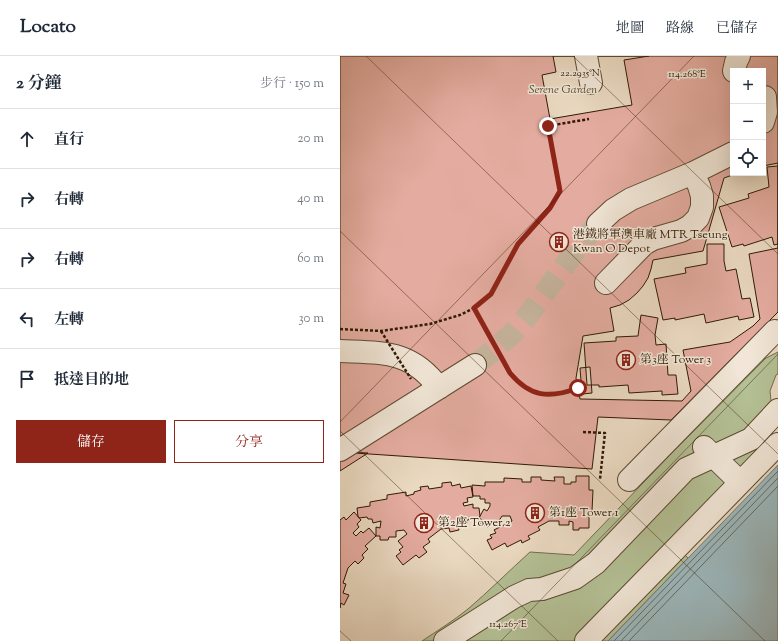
<!DOCTYPE html>
<html lang="zh-TW">
<meta charset="utf-8">
<style>
:root{--surface:#fff;--page:#f2f2f3;--text:#1f2937;--muted:#747a83;--line:#e0e1e3;--accent:#8f2418}
body{margin:0;font-family:"Sorts Mill Goudy","Noto Serif TC",serif;background:var(--page);color:var(--text)}
.controls{position:absolute;right:12px;top:12px;display:grid;overflow:hidden;border-radius:0px;box-shadow:0 4px 16px #0002}
.controls button{width:36px;height:36px;display:grid;place-items:center;padding:0;border:0;border-bottom:1px solid var(--line);background:var(--surface);color:var(--text);font:20px sans-serif}
.stop{position:absolute;width:12px;height:12px;margin:-9px;border:3px solid #8f2418;border-radius:50%;background:#fff}
.stop.end{background:#8f2418;border-color:#fff;box-shadow:0 1px 4px #0008}
.list{margin:0;padding:0;list-style:none}
h2{display:flex;justify-content:space-between;align-items:center;height:52px;margin:0;padding:0 16px;font-size:17px}
h2 small{font-size:13px;font-weight:400;color:var(--muted)}
.list li{display:grid;grid-template-columns:26px 1fr auto;gap:12px;align-items:center;box-sizing:border-box;height:60px;padding:0 16px;border-top:1px solid var(--line)}
.list b{display:block;font-size:15px;white-space:nowrap}
.list em{font-size:13px;font-style:normal;color:var(--muted)}
.actions{display:flex;gap:8px;padding:12px 16px}
.actions a{flex:1;padding:9px 0;border:1px solid var(--accent);border-radius:0px;text-align:center;font-size:14px;color:var(--accent)}
.actions .main{background:var(--accent);color:#fff}
.icon{flex:none;width:22px;height:22px;fill:none;stroke:currentColor;stroke-width:2;stroke-linecap:round;stroke-linejoin:round}
.map{position:relative;flex:none;width:438px;height:585px;overflow:hidden}
header{display:flex;align-items:center;gap:24px;box-sizing:border-box;height:56px;padding:0 20px;background:var(--surface);border-bottom:1px solid var(--line)}
header strong{font-size:19px}
nav{display:flex;gap:22px;margin-inline-start:auto;font-size:14px}
main{display:flex}
aside{flex:1;background:var(--surface)}
.map>svg:first-child{display:block}
.green{fill:#b4c095;stroke:#726d4c}
.water{fill:#9cb8bd;stroke:#717973}
.lines{fill:none;stroke-linecap:round;stroke-linejoin:round}
.shore{stroke:#666960;stroke-width:1}
.building{fill:#e4aca0;stroke:#301a03;fill-rule:evenodd}
.minor-tunnel{stroke:#c5b39b;stroke-width:22;stroke-dasharray:22 11;stroke-linecap:butt}
.minor-casing{stroke:#5e4a32;stroke-width:24}
.path{stroke:#301a03;stroke-width:2.5;stroke-dasharray:3 2;stroke-linecap:butt}
.minor{stroke:#f1e6d7;stroke-width:22}
.path-bridge{stroke:#301a03;stroke-width:2.5;stroke-dasharray:3 2;stroke-linecap:butt}
.route{stroke:#8f2418;stroke-width:5}
.ticks{fill:none;stroke:#301a03;stroke-width:1;stroke-opacity:0.45}
.labels{text-anchor:middle;dominant-baseline:central;stroke-width:3;stroke-linejoin:round;paint-order:stroke}
.park-label{font-size:12px;font-style:italic;fill:#584c2f;stroke:#f1e6d7}
.poi-label{font-size:12px;fill:#301a03;stroke:#f1e6d7;text-anchor:start}
.ticks-label{font-size:10px;text-anchor:middle;fill:#301a03;stroke:#f1e6d7;stroke-width:3;stroke-linejoin:round;paint-order:stroke}
</style>
<header>
<strong>Locato</strong>
<nav><a>地圖</a><a>路線</a><a>已儲存</a></nav>
</header>
<main>
<aside>
<h2>2 分鐘<small>步行 · 150 m</small></h2>
<ul class="list">
<li><svg class="icon" aria-label="ahead" viewBox="0 0 24 24"><path d="M12 20V5M6 11l6-6 6 6"/></svg><div><b>直行</b></div><em>20 m</em></li>
<li><svg class="icon" aria-label="right" viewBox="0 0 24 24"><path d="M7 20v-9h11M14 6l5 5-5 5"/></svg><div><b>右轉</b></div><em>40 m</em></li>
<li><svg class="icon" aria-label="right" viewBox="0 0 24 24"><path d="M7 20v-9h11M14 6l5 5-5 5"/></svg><div><b>右轉</b></div><em>60 m</em></li>
<li><svg class="icon" aria-label="left" viewBox="0 0 24 24"><path d="M17 20v-9H6M10 6l-5 5 5 5"/></svg><div><b>左轉</b></div><em>30 m</em></li>
<li><svg class="icon" aria-label="arrive" viewBox="0 0 24 24"><path d="M6 21V4h12l-3 4 3 4H6"/></svg><div><b>抵達目的地</b></div></li>
</ul>
<div class="actions"><a class="main">儲存</a><a>分享</a></div>
</aside>
<div class="map">
<svg width="438" height="585" viewBox="0 0 438 585">
<rect width="100%" height="100%" fill="#ead9c1"/>
<filter id="stains"><feTurbulence type="fractalNoise" baseFrequency=".005" numOctaves="4"/><feColorMatrix values="0 0 0 0 .2 0 0 0 0 .09 0 0 0 0 .02 0 0 0 .5 -.17"/></filter>
<radialGradient id="worn" r=".72"><stop offset=".6" stop-color="#630" stop-opacity="0"/><stop offset="1" stop-color="#630" stop-opacity=".3"/></radialGradient>
<path class="green" d="M438,296V318L436,319L430,335L432,354L428,371L427,407L341,495L348,502L268,585H82C97,575 113,565 128,553C149,535 169,515 190,496L234,499L328,401L426,302Z"/>
<path class="water" d="M438,409V585H268Z"/>
<g class="lines">
<path class="shore" d="M274,585L438,415
M281,585L438,422
M289,585L438,430"/>
</g>
<path class="building" d="M0,0H438V256L331,364L258,361L252,413L0,396ZM393,15H423V117H393Z
M213,0H309L284,4L292,49L210,63L202,19L216,16Z
M438,107V192L409,198L420,263L413,270L390,286L343,294L351,335L342,345L240,343L236,322L243,280L274,275L270,252L280,249L289,244L297,237L303,230L308,222L311,213L313,204L363,195L384,122L398,117H423V110Z
M438,110V188L434,189L432,181L404,190L403,188L392,191L379,151L409,142L408,138L429,131L427,111Z
M367,188H384V205L386,215L396,213L402,243L410,242L414,261L399,264L398,260L366,267L364,258L335,264V262L323,264L314,223L346,217L345,212L367,208Z
M301,259L318,262L315,279L316,289L326,288L328,319H336L338,338L322,339V335L289,337L288,329L259,331V329H247L244,287L276,285V281L298,280Z
M250,311L252,337L242,338L240,312Z
M0,396L28,397L0,415Z
M236,420H249V434H253L252,455H249V472H239V474H233V466L229,465V469H219V465H209L198,471L200,474L188,480L190,483L182,487L181,484L167,491L165,487L152,494L147,484L152,482L150,479L156,477L154,474L172,465L170,460H162L157,468L153,466L148,471L140,467L142,464L139,462L140,460L144,453L147,455L150,450V447H145V443H140V440H133L132,429L145,430V426H164V422L182,423V426H191V421H201V424L215,425L214,421H224V428H231V426H236Z
M111,426L112,430L120,428L121,432L131,430L133,441L127,442L128,446L123,447L124,450L133,448V452H139L140,460L139,462L127,464V468L118,470L119,474L110,476L109,472L101,473L88,483L90,486L83,491L87,496L79,502L76,499L63,509L56,500L61,496L59,494L63,491L58,485L67,478L64,474L56,475V481H49L48,484H40V480H36V471L40,472L41,465L33,467L32,463H28L27,461L19,462L18,461L17,452L30,450V446L47,443V439L66,436V440L74,438V436L81,434L80,431L88,430L89,433L102,431V427Z
M14,456L21,464L17,468L19,471L13,477L16,480L21,475L23,477L29,472L36,480L25,490L28,493L22,499L24,502L18,508L15,505L8,512L3,527L6,528L3,537L9,539L4,549L1,547L0,552V464L4,461L6,464Z"/>
<g class="lines">
<path class="minor-tunnel" d="M135,309L155,293L174,276L190,257L244,183L258,168"/>
<defs>
<path id="minor" d="M246,0L251,27
M394,15L396,6L399,0
M423,66L426,56L425,41
M258,168L273,154L291,143L353,117L393,97
M266,227L304,188L313,183L341,175L350,170L358,162L362,151V140L359,130L353,117
M0,295C43,297 71,294 99,332
M364,391L400,426
M0,394L135,309
M289,424L435,275
M105,585L174,541L189,534L202,533L235,522L256,507L346,413L411,383L438,354
M246,585L438,388"/>
</defs>
<use href="#minor" class="minor-casing"/>
<path class="path" d="M0,273L41,275L90,268L120,259L134,252L151,238L178,188L210,152L220,135L208,70L249,63
M243,376L265,377L260,423"/>
<use href="#minor" class="minor"/>
<path class="path-bridge" d="M134,252L169,317C190,341 209,343 238,332
M41,275L71,323"/>
</g>
<g class="lines">
<path class="route" d="M208,70L220,135L210,152L178,188L151,238L134,252L170,317C190,341 209,343 238,332"/>
</g>
<path class="ticks" d="M26,0L438,398M233,0L438,198M0,175L425,585M0,366L354,0M0,375L218,585M0,575L11,585M161,585L438,298"/>
<defs>
<symbol id="building-ring" viewBox="-11 -11 22 22"><circle r="9.5" fill="#f1e6d7" stroke="#8f2418" stroke-width="1.5"/><path d="M-4-6H4V6H1V3H-1V6H-4ZM-2.5-4.3h1.7v1.8h-1.7ZM.8-4.3h1.7v1.8H.8ZM-2.5-1h1.7V.8h-1.7ZM.8-1h1.7V.8H.8Z" fill="#8f2418"/></symbol>
</defs>
<g fill-rule="evenodd">
<use href="#building-ring" x="208" y="175" width="22" height="22"/>
<use href="#building-ring" x="275" y="293" width="22" height="22"/>
<use href="#building-ring" x="184" y="446" width="22" height="22"/>
<use href="#building-ring" x="73" y="456" width="22" height="22"/>
</g>
<g class="labels">
<g class="park-label">
<text x="223" y="34">Serene Garden</text>
</g>
<g class="poi-label">
<text x="233" y="179">港鐵將軍澳車廠 MTR Tseung<tspan x="233" dy="14">Kwan O Depot</tspan></text>
<text x="300" y="304">第3座 Tower 3</text>
<text x="209" y="457">第1座 Tower 1</text>
<text x="98" y="467">第2座 Tower 2</text>
</g>
</g>
<g class="ticks-label">
<text x="240" y="20">22.2935°N</text>
<text x="347" y="21">114.268°E</text>
<text x="168" y="571">114.267°E</text>
</g>
<rect width="100%" height="100%" filter="url(#stains)"/>
<rect width="100%" height="100%" fill="url(#worn)"/>
</svg>
<div class="controls">
<button>+</button>
<button>−</button>
<button><svg class="icon" aria-label="locate" viewBox="0 0 24 24"><circle cx="12" cy="12" r="6"/><path d="M12 2v4M12 18v4M2 12h4M18 12h4"/></svg></button>
</div>
<div class="stop" style="left:238px;top:332px"></div>
<div class="stop end" style="left:208px;top:70px"></div>
</div>
</main>
